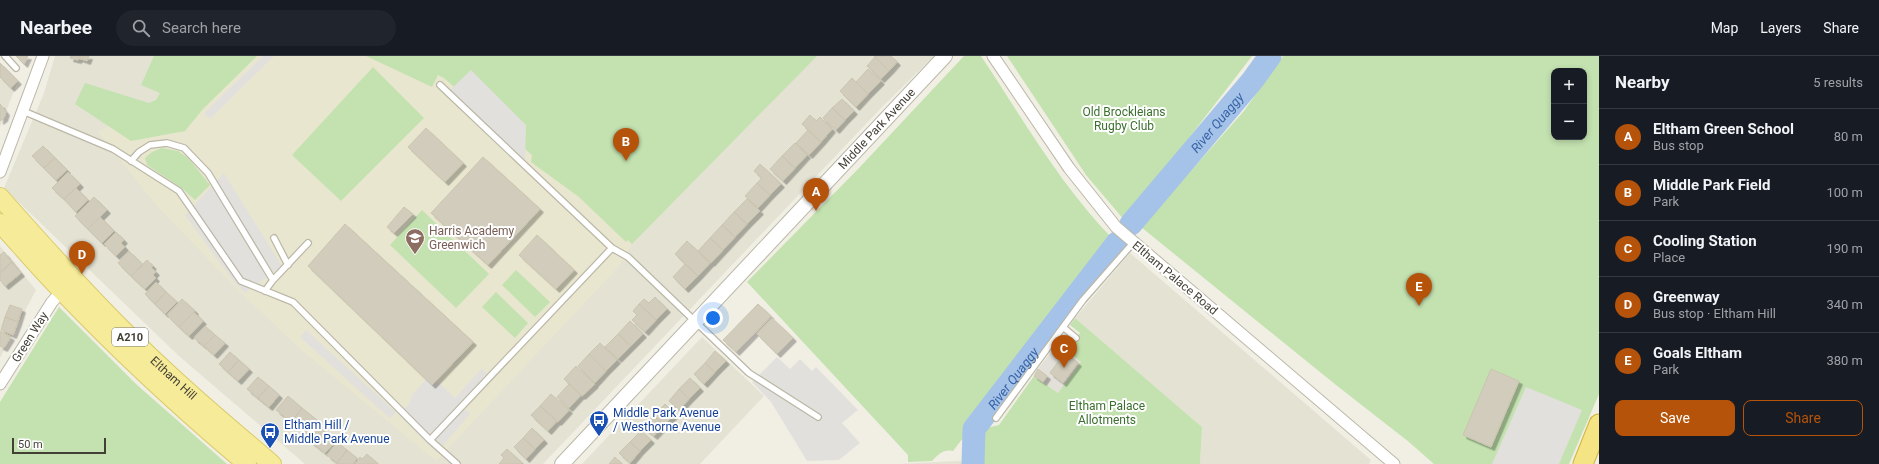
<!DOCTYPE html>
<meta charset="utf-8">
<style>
:root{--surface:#171b24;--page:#20242c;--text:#f1f3f6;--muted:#9ea1a6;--line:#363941;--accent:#b45309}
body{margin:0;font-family:Roboto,sans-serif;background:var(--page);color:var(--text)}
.controls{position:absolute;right:12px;top:12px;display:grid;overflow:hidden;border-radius:8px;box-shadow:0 2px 6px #0003}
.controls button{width:36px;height:36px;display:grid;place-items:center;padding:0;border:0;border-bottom:1px solid var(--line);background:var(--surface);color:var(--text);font:20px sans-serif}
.scale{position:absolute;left:12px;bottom:10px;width:94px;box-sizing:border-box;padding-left:4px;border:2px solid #423f35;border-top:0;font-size:11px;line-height:14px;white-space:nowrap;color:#423f35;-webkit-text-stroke:3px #fff;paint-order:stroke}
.you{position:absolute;left:713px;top:262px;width:14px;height:14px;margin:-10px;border:3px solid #fff;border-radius:50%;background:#1a73e8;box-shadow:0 0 0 6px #1a73e833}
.badge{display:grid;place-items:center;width:26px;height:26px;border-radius:50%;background:var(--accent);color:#fff;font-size:13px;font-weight:700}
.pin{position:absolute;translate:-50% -33px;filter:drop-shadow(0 1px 2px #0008)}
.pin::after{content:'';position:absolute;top:21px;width:14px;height:12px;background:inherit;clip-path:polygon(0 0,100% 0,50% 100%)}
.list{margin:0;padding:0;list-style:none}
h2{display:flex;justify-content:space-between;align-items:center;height:52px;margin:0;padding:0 16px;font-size:17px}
h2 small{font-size:13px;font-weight:400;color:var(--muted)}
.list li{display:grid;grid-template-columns:26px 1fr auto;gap:12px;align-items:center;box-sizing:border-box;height:56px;padding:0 16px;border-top:1px solid var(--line)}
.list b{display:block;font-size:15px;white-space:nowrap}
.list p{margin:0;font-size:13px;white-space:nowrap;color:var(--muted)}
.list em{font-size:13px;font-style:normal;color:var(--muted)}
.actions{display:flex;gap:8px;padding:12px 16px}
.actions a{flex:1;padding:9px 0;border:1px solid var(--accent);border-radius:8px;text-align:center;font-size:14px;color:var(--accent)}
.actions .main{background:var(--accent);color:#fff}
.icon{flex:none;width:22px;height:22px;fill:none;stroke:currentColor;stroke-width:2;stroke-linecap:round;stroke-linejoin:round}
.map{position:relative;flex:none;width:1599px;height:408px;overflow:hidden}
header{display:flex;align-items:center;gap:24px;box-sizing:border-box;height:56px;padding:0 20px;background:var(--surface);border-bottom:1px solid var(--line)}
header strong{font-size:19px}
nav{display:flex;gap:22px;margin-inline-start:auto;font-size:14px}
.search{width:280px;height:36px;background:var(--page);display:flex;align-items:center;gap:10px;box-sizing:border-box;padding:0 14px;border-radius:22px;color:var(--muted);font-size:15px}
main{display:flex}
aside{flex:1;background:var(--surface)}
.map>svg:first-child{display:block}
.residential{fill:#e4e2d3}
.industrial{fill:#e3e0d9}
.education{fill:#e9e6cf}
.green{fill:#c3e2b0;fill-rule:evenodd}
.parking{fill:#e2e0dc}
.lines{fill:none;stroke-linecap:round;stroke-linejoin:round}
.river{stroke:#a5c2e9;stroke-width:23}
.building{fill:#d1ccbb;stroke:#cbc5af;filter:url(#shadow)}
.service-casing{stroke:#bbb8a8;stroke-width:8}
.minor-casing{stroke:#bbb8a8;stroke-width:13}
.tertiary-casing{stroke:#bbb8a8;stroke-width:16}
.primary-casing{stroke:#d9ca6a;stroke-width:20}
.trunk-casing{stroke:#d0b33f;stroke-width:21}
.service{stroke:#fff;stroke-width:5.5}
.minor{stroke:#fff;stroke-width:11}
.tertiary{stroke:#fff;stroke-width:14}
.primary{stroke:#f6eb98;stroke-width:18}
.trunk{stroke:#f4e483;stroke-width:19}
.labels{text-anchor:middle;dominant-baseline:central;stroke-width:4;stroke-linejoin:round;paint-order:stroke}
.shield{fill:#fff;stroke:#7b7972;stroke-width:1}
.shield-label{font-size:11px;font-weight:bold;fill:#423f35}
.park-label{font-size:12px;fill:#3b6f2d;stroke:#fff}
.street-label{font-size:12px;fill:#423f35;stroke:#fff}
.education-label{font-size:12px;fill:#785e54;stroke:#fff;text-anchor:start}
.transit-label{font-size:12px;fill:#164399;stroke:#fff;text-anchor:start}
.water-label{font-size:13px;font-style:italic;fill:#3764a5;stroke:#fff}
</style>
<header>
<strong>Nearbee</strong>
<div class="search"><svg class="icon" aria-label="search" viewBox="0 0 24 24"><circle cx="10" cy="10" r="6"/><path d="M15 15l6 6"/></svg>Search here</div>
<nav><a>Map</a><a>Layers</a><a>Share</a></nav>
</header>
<main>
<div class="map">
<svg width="1599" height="408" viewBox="0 0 1599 408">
<defs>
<filter id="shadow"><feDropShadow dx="3.5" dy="3.5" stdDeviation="0" flood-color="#0004"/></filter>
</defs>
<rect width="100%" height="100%" fill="#f1efe4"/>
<path class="residential" d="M55,0H934L883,50L543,408H305L179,300L4,132L44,37Z
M0,7L18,25L0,71Z
M0,190L36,234L0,302Z
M1130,197L1371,404L1369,408H1200L1202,371L1075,262Z
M702,281L764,340L700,408H582Z
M976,404L979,408H898Z"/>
<path class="industrial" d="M1057,288L1081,306L1058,337L1043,326L1047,320L1038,313Z"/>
<path class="education" d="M177,0H399L444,22L632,188L620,209L436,405L299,292L241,237L157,150L98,76L156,44L174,19Z"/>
<path class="green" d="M154,0H257L203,53L185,75L131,85L75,48L85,27L149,47L156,44L160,37L141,29Z
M366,0H817L632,188L628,184L626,186L579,141L531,106L532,99L444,22L438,19L432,31Z
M964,0H981C1023,63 1062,132 1115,185L953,395C943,393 939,398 932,405L908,406V399L747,226L859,112Z
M1007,0H1252L1125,165L1086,119Z
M1283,0H1599V338L1569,408H1434L1409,386L1336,329L1141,171L1244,55ZM1554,15H1584V81H1554Z
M373,11L424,62L341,145L292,99Z
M162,92L178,95L188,102L210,129L195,144L183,133L147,109L145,102L152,96Z
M422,154L489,218L456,252L390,189Z
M516,214L550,246L535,261L502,229Z
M496,236L528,267L515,282L482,251Z
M59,251L136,328L227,408H0V346Z
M1075,262L1202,371L1200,408H980L978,374L999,369L1034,320L1058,337L1081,306L1057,288L1064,279L1072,286L1080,277L1070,269Z"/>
<path class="parking" d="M263,0H274L210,63L204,57Z
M471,14L526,69L525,109L448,36Z
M224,117L282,210L245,237L233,225L185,159Z
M306,274L396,356L390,363L300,281Z
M777,301L790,313L800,303L812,315L816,311L858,354L842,367L860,387L839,404L807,405L771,346L752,326Z
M482,312L490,321L463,350L470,358L437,397L399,359L410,346L412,339L430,319L455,342Z
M1526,331L1582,354L1559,408H1492Z"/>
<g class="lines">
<g class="river">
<path id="s1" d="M1131,168L1252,25L1270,0"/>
<path id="s2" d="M973,408L974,373L1117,187"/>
</g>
</g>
<path class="building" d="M16,0H28L24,8Z
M71,0H89L87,5L79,2L78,4L70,2Z
M874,0H891L897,6L889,15Z
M875,1L889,15L881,23L867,10Z
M0,7L18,25L11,32L0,21Z
M868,13L881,25L868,38L856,26Z
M852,22L868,38L856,51L840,35Z
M842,43L854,55L845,64L832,52Z
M0,48L6,56L4,62L0,65Z
M832,52L845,64L836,74L823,62Z
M810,59L816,65L820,61L832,73L821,86L802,68Z
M426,72L463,107L445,126L408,91Z
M808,74L821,86L809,99L796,87Z
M795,87L807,99L795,112L782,100Z
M43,90L55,102L44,112L32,100Z
M782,100L795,112L783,125L770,113Z
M483,101L540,153L488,209L431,157Z
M55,102L67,114L56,124L44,112Z
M760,108L781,128L770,139L757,127L762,122L754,115Z
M68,116L80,128L64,143L52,132Z
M757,127L770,139L758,152L745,140Z
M76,132L88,144L76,156L64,143Z
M94,141L107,154L88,173L75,160Z
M747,143L760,155L747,168L734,156Z
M404,151L413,158L394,177L387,171Z
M734,156L747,168L735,181L722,169Z
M100,161L114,175L102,187L88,173Z
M345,168L473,286L432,329L308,210Z
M722,169L735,181L723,194L710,182Z
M116,176L124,184L121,187L125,191L116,200L104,188Z
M537,179L574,214L556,233L519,199Z
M710,182L723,194L711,207L698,195Z
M687,185L710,207L698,220L675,198Z
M129,195L143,209L131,220L118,207Z
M4,196L12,206L0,217V199Z
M147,204L153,210L151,211L156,216L153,219L156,222L145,233L131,220Z
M12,206L21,217L5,230L0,224V217Z
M685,208L698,220L685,233L673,221Z
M156,226L166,236L155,248L145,238Z
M166,236L177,246L165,258L155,248Z
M655,241L667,253L656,264L639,248L644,243L649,247Z
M182,243L195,255L179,271L167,259Z
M639,248L656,264L645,276L632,264L637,259L633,255Z
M758,248L771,260L736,296L723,284Z
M10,249L22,253L18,266L5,261Z
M194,256L203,265L189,280L179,271Z
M5,261L18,266L13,279L1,274Z
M772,262L793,282L777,298L757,278Z
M630,265L643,278L631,290L618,278Z
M205,270L215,279L204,290L194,282Z
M0,275L11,281L4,292L0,290Z
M618,278L631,290L618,303L605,291Z
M215,279L225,287L214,299L204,290Z
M600,287L617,304L606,315L589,298Z
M715,295L726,305L715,316L705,307Z
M230,296L239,304L228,316L219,308Z
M1065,296L1078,307L1063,327L1050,317Z
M589,298L606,315L595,327L578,310Z
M239,304L249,313L238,325L228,316Z
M705,307L715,316L704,328L694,318Z
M576,310L595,328L582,340L564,323Z
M1038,313L1047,320L1043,326L1034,320Z
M1491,313L1519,325L1491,391L1463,379Z
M258,321L269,330L258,342L247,333Z
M690,322L700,332L689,343L679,333Z
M569,328L581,339L569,352L557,341Z
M269,330L279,339L269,351L258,342Z
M679,333L689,343L679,354L669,345Z
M551,338L569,354L558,366L540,350Z
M288,340L302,352L291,366L276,354Z
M665,348L675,358L664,369L654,360Z
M540,350L557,365L548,375L531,359Z
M302,352L317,364L306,378L291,366Z
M654,360L664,369L654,380L643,371Z
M316,368L326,377L315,389L305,381Z
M532,372L544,384L535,393L523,382Z
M641,375L651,384L640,395L630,386Z
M326,377L336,385L325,397L315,389Z
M523,382L535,393L526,403L514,391Z
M337,386L347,394L337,407L327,399Z
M630,386L640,395L630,407L619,397Z
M507,393L522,407L521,408H499L504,402L501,399Z
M347,394L357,402L353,408H338L337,407Z
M367,398L378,408H355L360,401L362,403Z
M615,401L622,408H609Z"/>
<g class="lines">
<defs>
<path id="service" d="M5,0L16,12
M440,29L612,192L628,201L749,317L818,361
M23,55L113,93L179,135L241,225L293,246L430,384L457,408
M131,105L139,96L150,89L167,87L184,92L208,117L273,224L265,235
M274,182L288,209
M273,224L308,187
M1063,271L1076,282
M996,362L1083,244L1133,187
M430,384L612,192"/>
<path id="minor" d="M993,0L1069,112L1116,171L1394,408
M0,116L43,0
M0,328L52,246L62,235"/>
<g id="tertiary">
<path id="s3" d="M562,408L945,0"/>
</g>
<g id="primary">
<path id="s4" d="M0,141C38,184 76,227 117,268C166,318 219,363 272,408"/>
<path d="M0,167C21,190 41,214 63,236C121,297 183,354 247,408"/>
</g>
<path id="trunk" d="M1583,408L1599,368"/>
</defs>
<use href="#service" class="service-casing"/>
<use href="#minor" class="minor-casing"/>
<use href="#tertiary" class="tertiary-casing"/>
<use href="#primary" class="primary-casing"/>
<use href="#trunk" class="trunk-casing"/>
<use href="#service" class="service"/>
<use href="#minor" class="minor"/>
<use href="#tertiary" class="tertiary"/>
<use href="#primary" class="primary"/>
<use href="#trunk" class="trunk"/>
</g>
<defs>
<symbol id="school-pin" viewBox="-11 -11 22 30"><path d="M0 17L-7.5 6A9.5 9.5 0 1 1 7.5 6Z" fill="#8d6e63" stroke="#fff"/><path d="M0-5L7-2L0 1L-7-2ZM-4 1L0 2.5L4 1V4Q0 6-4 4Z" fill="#fff"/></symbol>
<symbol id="bus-pin" viewBox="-11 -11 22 30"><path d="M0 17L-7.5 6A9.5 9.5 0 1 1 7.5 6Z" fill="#1a4fb4" stroke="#fff"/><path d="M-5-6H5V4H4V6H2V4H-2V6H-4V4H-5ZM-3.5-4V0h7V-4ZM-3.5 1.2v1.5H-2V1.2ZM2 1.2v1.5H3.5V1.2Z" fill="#fff"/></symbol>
</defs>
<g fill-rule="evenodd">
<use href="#school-pin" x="404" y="171" width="22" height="30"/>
<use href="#bus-pin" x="588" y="353" width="22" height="30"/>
<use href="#bus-pin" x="259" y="365" width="22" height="30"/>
</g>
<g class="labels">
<rect class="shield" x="112" y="272" width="36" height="18" rx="3"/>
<g class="shield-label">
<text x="130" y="281">A210</text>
</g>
<g class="park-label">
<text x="1124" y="56">Old Brockleians<tspan x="1124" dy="14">Rugby Club</tspan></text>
<text x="1107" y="350">Eltham Palace<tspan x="1107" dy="14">Allotments</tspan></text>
</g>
<g class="street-label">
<text stroke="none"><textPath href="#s3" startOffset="460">Middle Park Avenue</textPath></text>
<text transform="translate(1175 222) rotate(40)">Eltham Palace Road</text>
<text transform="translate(30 281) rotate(-58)">Green Way</text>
<text stroke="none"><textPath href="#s4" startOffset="251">Eltham Hill</textPath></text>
</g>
<g class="education-label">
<text x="429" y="175">Harris Academy<tspan x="429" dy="14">Greenwich</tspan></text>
</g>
<g class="transit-label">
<text x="613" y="357">Middle Park Avenue<tspan x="613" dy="14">/ Westhorne Avenue</tspan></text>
<text x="284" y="369">Eltham Hill /<tspan x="284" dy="14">Middle Park Avenue</tspan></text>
</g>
<g class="water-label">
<text stroke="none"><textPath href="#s1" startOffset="133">River Quaggy</textPath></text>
<text stroke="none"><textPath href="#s2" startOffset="99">River Quaggy</textPath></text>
</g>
</g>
</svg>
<div class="controls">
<button>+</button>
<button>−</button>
</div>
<div class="scale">50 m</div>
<div class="you"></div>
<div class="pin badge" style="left:816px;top:155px">A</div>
<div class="pin badge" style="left:626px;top:105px">B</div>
<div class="pin badge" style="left:1064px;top:312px">C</div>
<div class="pin badge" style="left:82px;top:218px">D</div>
<div class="pin badge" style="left:1419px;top:250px">E</div>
</div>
<aside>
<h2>Nearby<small>5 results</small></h2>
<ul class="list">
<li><span class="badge">A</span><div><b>Eltham Green School</b><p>Bus stop</p></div><em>80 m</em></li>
<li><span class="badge">B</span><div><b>Middle Park Field</b><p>Park</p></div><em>100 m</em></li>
<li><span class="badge">C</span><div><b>Cooling Station</b><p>Place</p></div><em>190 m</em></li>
<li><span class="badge">D</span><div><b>Greenway</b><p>Bus stop · Eltham Hill</p></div><em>340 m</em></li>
<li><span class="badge">E</span><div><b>Goals Eltham</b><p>Park</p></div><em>380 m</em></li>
</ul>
<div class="actions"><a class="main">Save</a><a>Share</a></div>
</aside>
</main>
